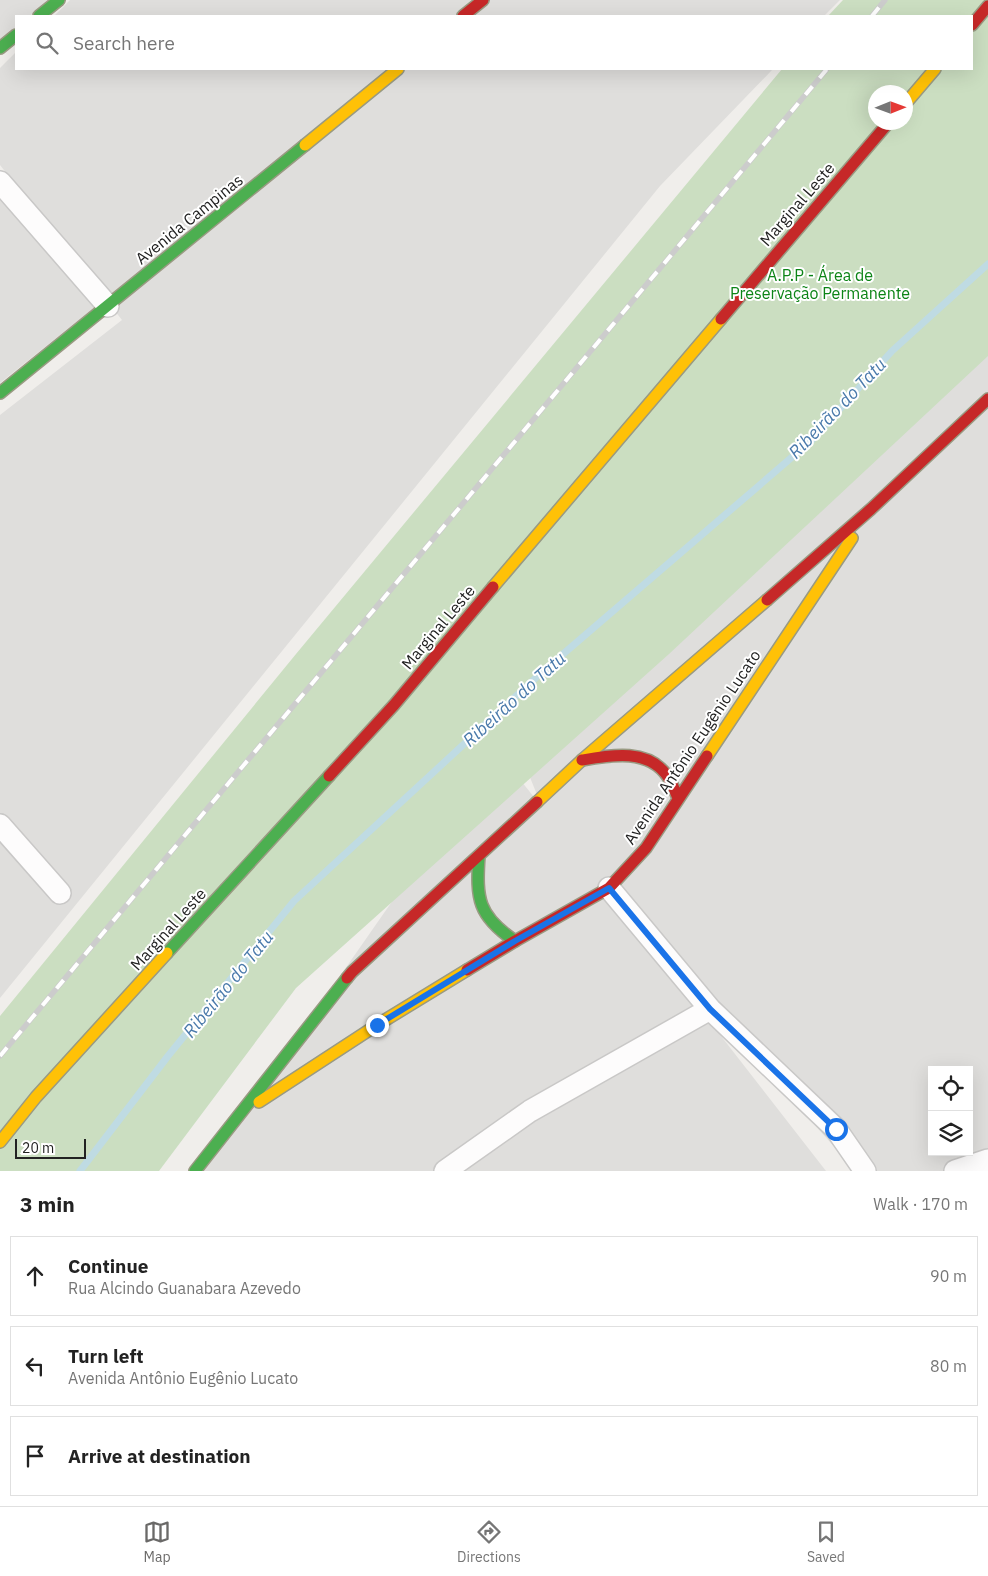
<!DOCTYPE html>
<meta charset="utf-8">
<style>
:root{--surface:#fff;--page:#f6f6f6;--text:#222;--muted:#767676;--line:#e0e0e0;--accent:#6a6968}
body{margin:0;font-family:"IBM Plex Sans",sans-serif;background:var(--page);color:var(--text)}
.controls{position:absolute;right:15px;bottom:15px;display:grid;overflow:hidden;border-radius:0px;box-shadow:0 5px 20px #0002}
.controls button{width:45px;height:45px;display:grid;place-items:center;padding:0;border:0;border-bottom:1px solid var(--line);background:var(--surface);color:var(--text);font:25px sans-serif}
.compass{position:absolute;left:868px;top:85px;width:45px;height:45px;border-radius:50%;background:var(--surface);box-shadow:0 5px 20px #0002;rotate:89deg}
.scale{position:absolute;left:15px;bottom:12px;width:71px;box-sizing:border-box;padding-left:5px;border:2px solid #222;border-top:0;font-size:14px;line-height:18px;white-space:nowrap;color:#222;-webkit-text-stroke:4px #fff;paint-order:stroke}
.stop{position:absolute;width:15px;height:15px;margin:-11px;border:4px solid #1a73e8;border-radius:50%;background:#fff}
.stop.end{background:#1a73e8;border-color:#fff;box-shadow:0 1px 5px #0008}
.list{margin:0;padding:0;list-style:none}
h2{display:flex;justify-content:space-between;align-items:center;height:65px;margin:0;padding:0 20px;font-size:21px}
h2 small{font-size:16px;font-weight:400;color:var(--muted)}
.list li{display:grid;grid-template-columns:32px 1fr auto;gap:15px;align-items:center;box-sizing:border-box;height:80px;margin:0 10px 10px;padding:0 10px;border:1px solid var(--line);border-radius:0px}
.list b{display:block;font-size:19px;white-space:nowrap}
.list p{margin:0;font-size:16px;white-space:nowrap;color:var(--muted)}
.list em{font-size:16px;font-style:normal;color:var(--muted)}
.icon{flex:none;width:28px;height:28px;fill:none;stroke:currentColor;stroke-width:2;stroke-linecap:round;stroke-linejoin:round}
.map{position:relative;flex:none;width:988px;height:1171px;overflow:hidden}
.search{position:absolute;background:var(--surface);box-shadow:0 5px 20px #0002;left:15px;right:15px;top:15px;height:55px;display:flex;align-items:center;gap:12px;box-sizing:border-box;padding:0 18px;border-radius:0px;color:var(--muted);font-size:19px}
.sheet{height:335px;background:var(--surface)}
nav{display:flex;justify-content:space-around;align-items:center;box-sizing:border-box;height:70px;border-top:1px solid var(--line);background:var(--surface);font-size:14px;color:var(--muted)}
nav a{display:grid;justify-items:center;gap:2px}
nav .on{color:var(--accent)}
.map>svg:first-child{display:block}
.residential{fill:#dfdedc;fill-rule:evenodd}
.forest{fill:#cbdec1;fill-rule:evenodd}
.lines{fill:none;stroke-linecap:round;stroke-linejoin:round}
.stream{stroke:#bfdbe3;stroke-width:7}
.street-casing{stroke:#c9c8c7;stroke-width:24}
.fast-casing{stroke:#999a82;stroke-width:14}
.slow-casing{stroke:#999a82;stroke-width:14}
.jam-casing{stroke:#999a82;stroke-width:14}
.street{stroke:#fdfcfc;stroke-width:21}
.fast{stroke:#4caf50;stroke-width:11}
.slow{stroke:#ffc107;stroke-width:11}
.jam{stroke:#c62828;stroke-width:11}
.rail-casing{stroke:#ccc;stroke-width:5.5}
.rail{stroke:#fff;stroke-width:4;stroke-dasharray:11;stroke-linecap:butt}
.route{stroke:#1a73e8;stroke-width:6}
.labels{text-anchor:middle;dominant-baseline:central;stroke-width:4;stroke-linejoin:round;paint-order:stroke}
.street-label{font-size:16px;fill:#222;stroke:#fff}
.park-label{font-size:16px;fill:#0c8416;stroke:#fff}
.water-label{font-size:18px;font-style:italic;fill:#4a7aab;stroke:#fff}
</style>
<div class="map">
<svg width="988" height="1171" viewBox="0 0 988 1171">
<rect width="100%" height="100%" fill="#f0eeeb"/>
<path class="residential" d="M0,0H50L30,16H16V27L0,40Z
M70,0H840L824,16H54Z
M16,52V69H773L660,186L0,998V415L122,320L0,165V68Z
M0,197L95,307L0,383Z
M988,220V1171H856L630,919L826,1171H204L497,751L542,807L510,728ZM932,1070H969V1152H932Z"/>
<path class="forest" d="M843,0H988V356L669,654L296,988L159,1171H0V1016L296,654L782,69H972V16H828ZM876,92H906V122H876Z"/>
<g class="lines">
<path class="stream" d="M80,1171L168,1056L294,901L541,673L812,440L892,351L988,264"/>
<defs>
<path id="street" d="M0,182L108,306
M0,825L60,893
M609,888L710,1009L836,1129L865,1171
M445,1171L530,1111L710,1009
M955,1171L988,1160"/>
<path id="fast" d="M39,16L59,0
M0,48L16,35
M0,393L305,145
M479,856C476,899 478,916 515,941
M167,953L329,776
M195,1171L347,978"/>
<path id="slow" d="M906,103L935,69
M305,145L398,69
M493,587L721,319
M707,756L852,538
M537,802L582,760L767,600
M259,1102L377,1025L467,970
M0,1142L36,1097L167,953"/>
<path id="jam" d="M463,16L483,0
M972,25L988,6
M721,319L889,122
M767,600L871,509L988,399
M582,760C611,755 649,748 668,777C672,783 675,791 678,798
M329,776L394,705L493,587
M467,970L515,941L609,888L646,848L707,756
M347,978L352,972L537,802"/>
</defs>
<use href="#street" class="street-casing"/>
<use href="#fast" class="fast-casing"/>
<use href="#slow" class="slow-casing"/>
<use href="#jam" class="jam-casing"/>
<use href="#street" class="street"/>
<use href="#fast" class="fast"/>
<use href="#slow" class="slow"/>
<use href="#jam" class="jam"/>
<defs>
<path id="rail" d="M872,16L885,0
M0,1056L827,69"/>
</defs>
<use href="#rail" class="rail-casing"/>
<use href="#rail" class="rail"/>
</g>
<g class="lines">
<path class="route" d="M377,1025L515,941L609,888L710,1009L836,1129"/>
</g>
<g class="labels">
<g class="street-label">
<text transform="translate(797 204) rotate(-49)">Marginal Leste</text>
<text transform="translate(189 219) rotate(-39)">Avenida Campinas</text>
<text transform="translate(438 627) rotate(-50)">Marginal Leste</text>
<text transform="translate(692 747) rotate(-56)">Avenida Antônio Eugênio Lucato</text>
<text transform="translate(168 929) rotate(-48)">Marginal Leste</text>
</g>
<g class="park-label">
<text x="820" y="275">A.P.P - Área de<tspan x="820" dy="18">Preservação Permanente</tspan></text>
</g>
<g class="water-label">
<text transform="translate(837 408) rotate(-46)">Ribeirão do Tatu</text>
<text transform="translate(514 699) rotate(-42)">Ribeirão do Tatu</text>
<text transform="translate(228 984) rotate(-51)">Ribeirão do Tatu</text>
</g>
</g>
</svg>
<div class="controls">
<button><svg class="icon" aria-label="locate" viewBox="0 0 24 24"><circle cx="12" cy="12" r="6"/><path d="M12 2v4M12 18v4M2 12h4M18 12h4"/></svg></button>
<button><svg class="icon" aria-label="layers" viewBox="0 0 24 24"><path d="M12 4l9 5-9 5-9-5zM3 14l9 5 9-5"/></svg></button>
</div>
<svg class="compass" viewBox="-18 -18 36 36"><path d="M0-13l5 13h-10z" fill="#e53935"/><path d="M0 13l5-13h-10z" fill="#767676"/></svg>
<div class="scale">20 m</div>
<div class="stop" style="left:836px;top:1129px"></div>
<div class="stop end" style="left:377px;top:1025px"></div>
<div class="search"><svg class="icon" aria-label="search" viewBox="0 0 24 24"><circle cx="10" cy="10" r="6"/><path d="M15 15l6 6"/></svg>Search here</div>
</div>
<section class="sheet">
<h2>3 min<small>Walk · 170 m</small></h2>
<ul class="list">
<li><svg class="icon" aria-label="ahead" viewBox="0 0 24 24"><path d="M12 20V5M6 11l6-6 6 6"/></svg><div><b>Continue</b><p>Rua Alcindo Guanabara Azevedo</p></div><em>90 m</em></li>
<li><svg class="icon" aria-label="left" viewBox="0 0 24 24"><path d="M17 20v-9H6M10 6l-5 5 5 5"/></svg><div><b>Turn left</b><p>Avenida Antônio Eugênio Lucato</p></div><em>80 m</em></li>
<li><svg class="icon" aria-label="arrive" viewBox="0 0 24 24"><path d="M6 21V4h12l-3 4 3 4H6"/></svg><div><b>Arrive at destination</b></div></li>
</ul>
</section>
<nav>
<a class="on"><svg class="icon" aria-label="map" viewBox="0 0 24 24"><path d="M3 6l6-2 6 2 6-2v14l-6 2-6-2-6 2zM9 4v14M15 6v14"/></svg>Map</a>
<a><svg class="icon" aria-label="directions" viewBox="0 0 24 24"><path d="M12 3l9 9-9 9-9-9zM9 14v-3h6M13 9l2 2-2 2"/></svg>Directions</a>
<a><svg class="icon" aria-label="saved" viewBox="0 0 24 24"><path d="M7 4h10v16l-5-4-5 4z"/></svg>Saved</a>
</nav>
